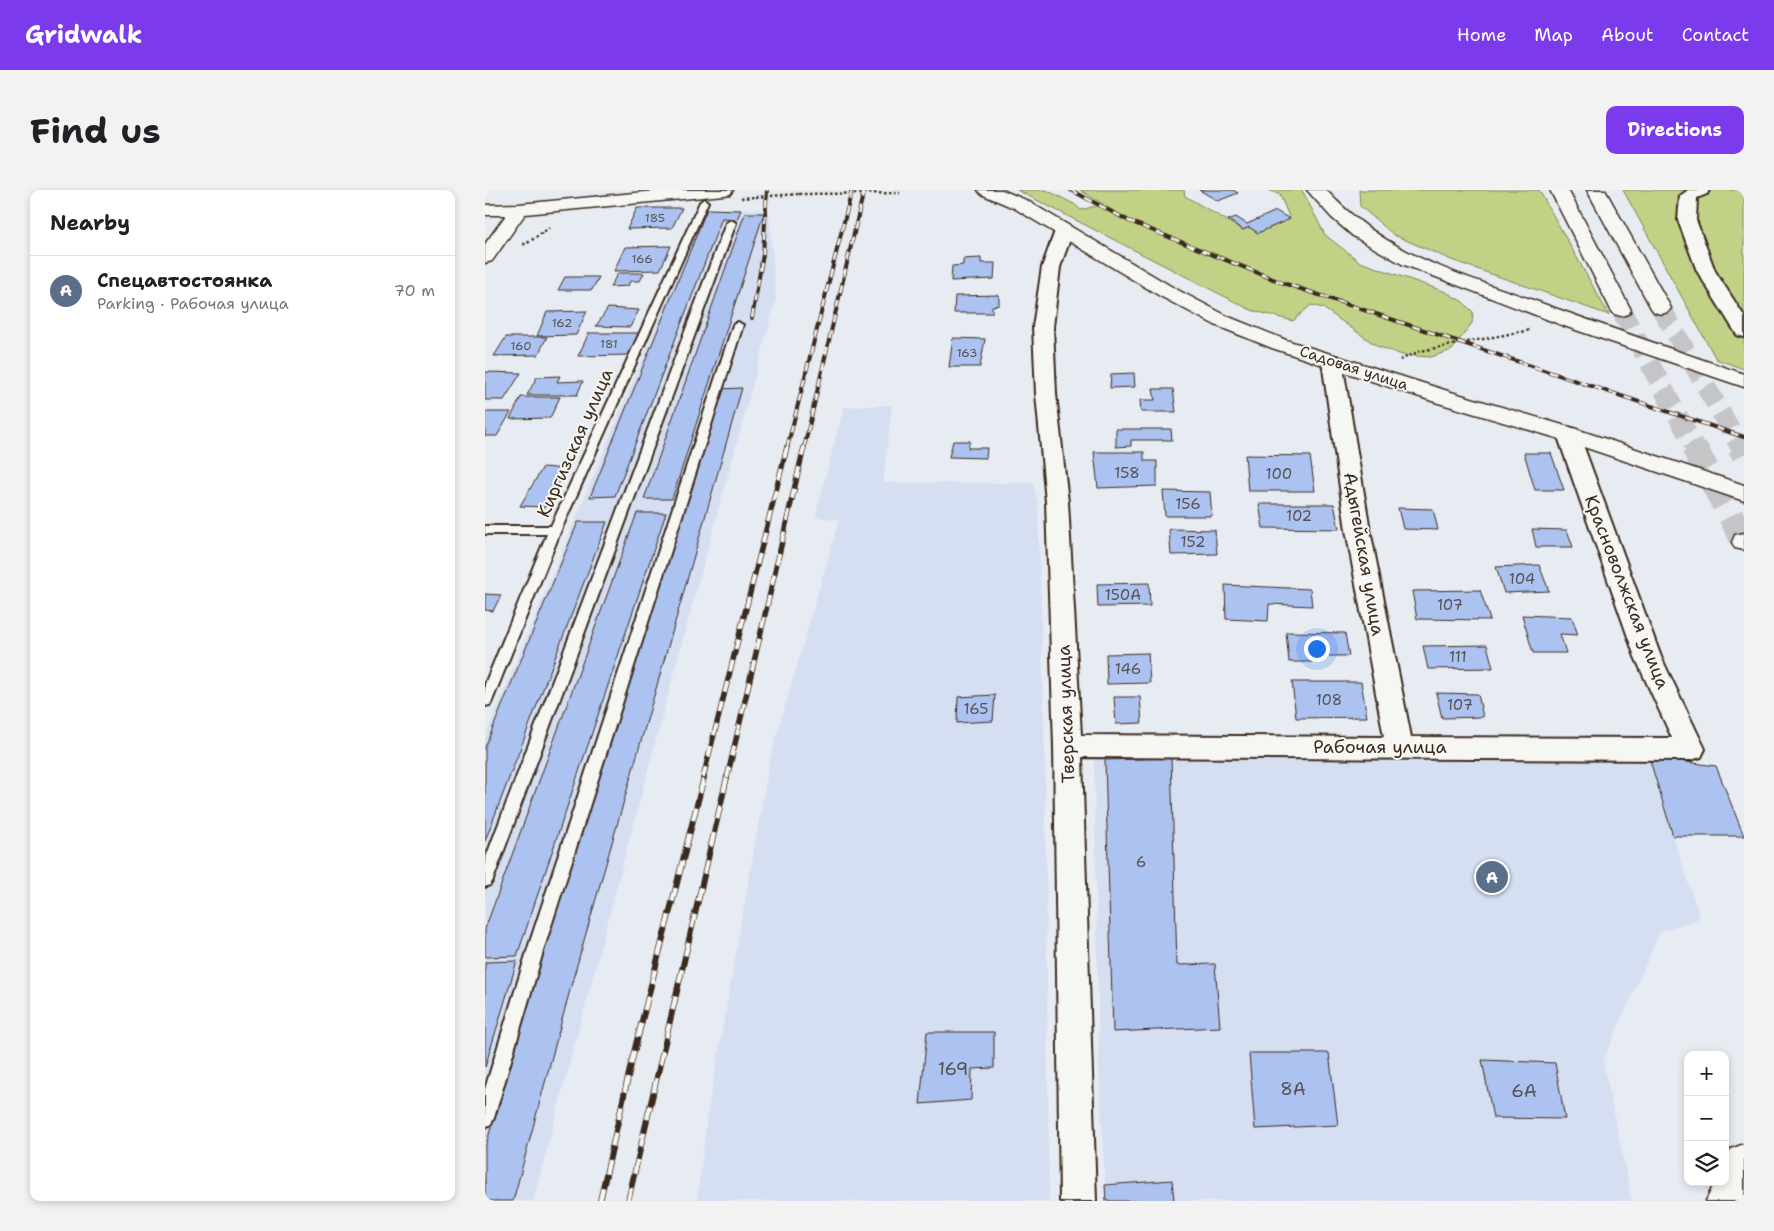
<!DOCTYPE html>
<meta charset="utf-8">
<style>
:root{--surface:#fff;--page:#f2f2f2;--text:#202124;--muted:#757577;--line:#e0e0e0;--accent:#7c3aed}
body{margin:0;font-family:"Shantell Sans",sans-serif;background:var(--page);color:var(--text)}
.controls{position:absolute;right:15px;bottom:15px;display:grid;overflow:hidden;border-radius:10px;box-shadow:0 2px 8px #0003}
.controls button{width:45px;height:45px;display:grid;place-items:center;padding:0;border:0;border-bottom:1px solid var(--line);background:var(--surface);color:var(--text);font:25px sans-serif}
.you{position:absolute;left:831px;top:458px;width:18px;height:18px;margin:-12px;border:4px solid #fff;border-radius:50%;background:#1a73e8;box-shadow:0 0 0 8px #1a73e833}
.badge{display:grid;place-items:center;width:32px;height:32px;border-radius:50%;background:var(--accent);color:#fff;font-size:16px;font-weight:700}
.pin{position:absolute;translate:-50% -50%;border:2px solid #fff;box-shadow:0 1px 5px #0006}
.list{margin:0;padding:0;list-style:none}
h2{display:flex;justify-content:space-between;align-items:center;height:65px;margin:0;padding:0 20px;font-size:21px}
h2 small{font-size:16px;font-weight:400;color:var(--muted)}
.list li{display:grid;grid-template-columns:32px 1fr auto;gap:15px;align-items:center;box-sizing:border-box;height:70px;padding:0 20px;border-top:1px solid var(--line)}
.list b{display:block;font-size:19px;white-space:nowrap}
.list p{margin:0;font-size:16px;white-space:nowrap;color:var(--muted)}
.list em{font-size:16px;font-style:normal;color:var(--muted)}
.icon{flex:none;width:28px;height:28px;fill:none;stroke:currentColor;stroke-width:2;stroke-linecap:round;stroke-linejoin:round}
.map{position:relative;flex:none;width:1259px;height:1011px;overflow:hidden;border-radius:10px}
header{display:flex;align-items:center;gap:30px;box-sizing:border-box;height:70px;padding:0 25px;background:var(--accent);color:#fff}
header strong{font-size:24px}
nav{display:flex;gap:28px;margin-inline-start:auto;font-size:18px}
.intro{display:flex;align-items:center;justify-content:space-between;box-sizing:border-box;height:120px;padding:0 30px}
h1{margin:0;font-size:35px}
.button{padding:12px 22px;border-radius:10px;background:var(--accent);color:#fff;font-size:18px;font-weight:700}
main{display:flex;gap:30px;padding:0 30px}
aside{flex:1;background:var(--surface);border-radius:10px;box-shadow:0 2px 8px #0003}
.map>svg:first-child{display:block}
.built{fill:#d5dff1}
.green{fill:#c1d286;stroke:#7e7e52}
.building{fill:#acc2f0;stroke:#3b2a1e}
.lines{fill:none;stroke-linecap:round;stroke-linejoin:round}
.primary-tunnel-far1{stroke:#c5c5c8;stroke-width:20;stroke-dasharray:20 10;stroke-linecap:butt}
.primary-tunnel{stroke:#c5c5c8;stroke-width:26;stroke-dasharray:26 13;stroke-linecap:butt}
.lane-casing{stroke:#3b2a1e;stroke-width:4}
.street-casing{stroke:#3b2a1e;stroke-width:4}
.secondary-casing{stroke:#3b2a1e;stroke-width:3}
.primary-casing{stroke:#3b2a1e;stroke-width:3}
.path{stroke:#3b2a1e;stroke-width:2.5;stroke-dasharray:2.5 2.5;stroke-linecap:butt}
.lane{fill:#f6f6f2;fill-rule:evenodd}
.street{fill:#f6f6f2;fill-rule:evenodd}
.secondary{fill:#f6f6f2;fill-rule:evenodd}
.primary{fill:#f6f6f2;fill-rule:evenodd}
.rail-far2-casing{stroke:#3b2a1e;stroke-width:4}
.rail-far1-casing{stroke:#3b2a1e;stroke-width:5.5}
.rail-casing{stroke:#3b2a1e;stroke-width:6}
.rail-far2{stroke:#f6f6f2;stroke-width:2.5;stroke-dasharray:8;stroke-linecap:butt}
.rail-far1{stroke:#f6f6f2;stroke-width:4;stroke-dasharray:11;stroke-linecap:butt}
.rail{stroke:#f6f6f2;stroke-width:4.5;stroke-dasharray:14;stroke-linecap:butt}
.path-bridge{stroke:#3b2a1e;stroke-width:2.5;stroke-dasharray:2.5 2.5;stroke-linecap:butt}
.labels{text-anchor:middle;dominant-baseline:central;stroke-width:4;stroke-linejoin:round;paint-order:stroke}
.far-number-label{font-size:12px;fill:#575052}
.far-street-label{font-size:15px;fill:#3b2a1e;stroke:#f6f6f2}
.number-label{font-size:15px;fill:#575052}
.street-label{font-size:18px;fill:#3b2a1e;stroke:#f6f6f2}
.near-number-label{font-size:18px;fill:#575052}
</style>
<header>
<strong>Gridwalk</strong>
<nav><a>Home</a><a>Map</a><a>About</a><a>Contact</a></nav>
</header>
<div class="intro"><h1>Find us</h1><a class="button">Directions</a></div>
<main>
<aside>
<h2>Nearby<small></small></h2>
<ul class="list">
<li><span class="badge" style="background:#5c6f8a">A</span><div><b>Спецавтостоянка</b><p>Parking · Рабочая улица</p></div><em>70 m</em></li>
</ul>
</aside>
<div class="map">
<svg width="1259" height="1011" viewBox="0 0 1259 1011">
<rect width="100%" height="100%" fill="#e7ecf2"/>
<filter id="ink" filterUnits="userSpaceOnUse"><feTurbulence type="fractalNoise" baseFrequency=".02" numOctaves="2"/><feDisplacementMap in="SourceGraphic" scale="10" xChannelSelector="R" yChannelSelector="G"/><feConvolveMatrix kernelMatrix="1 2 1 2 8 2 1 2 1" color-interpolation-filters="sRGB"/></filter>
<g filter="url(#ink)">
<path class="built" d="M220,18L284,20L291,110L195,460L48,1011H0V547Z
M407,215L398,293H548L553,312L560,569L564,1011H212L221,933L285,568L354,330L330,327L359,217Z
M609,564L1164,567L1231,576L1259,646H1188L1215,728L1175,742L1118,871L1147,1011H621L614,883Z"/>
<path class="green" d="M532,0H561L589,14L596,20L618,14L595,0H699L700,6L758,40L764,37L773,43L805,29L795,5L784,0H817L840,45L875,72L961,102L978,112L988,122L987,133L967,160L946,167L917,165L892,156L838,118L826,115L808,131L766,120Z
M874,0H1054L1124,125L969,71L909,45L875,16Z
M1138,0H1259V179L1231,169Z"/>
<path class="building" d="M714,0H748L753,3L733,11Z
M152,18H197L187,38L142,39Z
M222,19L256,20L252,29L237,28L130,306L105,307Z
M791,21L805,29L773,43L764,37L758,40L743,30L751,27L762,34Z
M260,23H279L187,309H159Z
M186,56L175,80L129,81L140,57Z
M496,68V73H510L509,89L466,91L467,76L478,75V69Z
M133,83H159L155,91H145L143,96L125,97Z
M80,87H114L107,100H73Z
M514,105V115L507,116V123H469L470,106Z
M123,118L154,120L145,137L111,136Z
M102,121L91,145L52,146L62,122Z
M104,143H155L145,165L93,166Z
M21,147H62L53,165L9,166Z
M468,148L500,149L495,177H464Z
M0,182L36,183L19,210H0Z
M649,183L650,197L625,198L626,184Z
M75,186L72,192L98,191L92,205H42L52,187Z
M257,198L88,789L28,1011H0V958L50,788L234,199Z
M668,199H688L691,222H656L655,210H670Z
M36,207H75L65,228L25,229Z
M0,222H26L12,246H0Z
M631,239H686L687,250H646V256L631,257Z
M468,251H485L483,258H502L501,268L464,267Z
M609,262H659V271H672V296L613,298Z
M1039,263H1066L1079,300H1050Z
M760,265L825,266L830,301H763Z
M58,277L82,279L60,317L35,316Z
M678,301L725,302L727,326H680Z
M774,314H849L854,339L778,338Z
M913,318L948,319L953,340L918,339Z
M152,323H181L32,766L0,767V739Z
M93,332H122L0,651V557Z
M684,339L730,340L732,364L686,365Z
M1047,339L1082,340L1088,357H1051Z
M1054,375L1064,401L1019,403L1011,377Z
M664,393L665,416L613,417L612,394Z
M740,395L825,399L827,416L784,414L783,431L741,429Z
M995,400L1005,430L932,429L927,401Z
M0,404L16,405L8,421L0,420Z
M1037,425L1087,427L1093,445L1075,444L1081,463H1048Z
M801,442L860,443L864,466H826L827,472H804Z
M1002,455L1008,478L943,479L938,456Z
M663,463L665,493L622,494L621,464Z
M807,492H876L882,527L811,528Z
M951,503L993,504L998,527L957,528Z
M510,505L508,531L472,533L473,507Z
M629,507H655L657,533L631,534Z
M1164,567L1231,576L1259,646H1188Z
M686,568L692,775L730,774L735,837L628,842L620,570Z
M32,771L0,877V772Z
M442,842H509V878L487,879L486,910L435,914Z
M764,863H844L853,935L770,939Z
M997,870L1070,873L1080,929L1008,928Z
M687,990L689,1011H621L620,995Z"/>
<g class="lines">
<path class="primary-tunnel-far1" d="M1176,118L1256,258
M1136,120L1210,258"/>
<path class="primary-tunnel" d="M1209,257L1259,351
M1255,257L1259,264"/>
<defs>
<path id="lane" d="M219,9L223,12L76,340L7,511L5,515L0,516V494L62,344H0V336H66L215,12Z
M246,30L251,33L8,690L5,695L0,697V670L241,33Z
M253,132L258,135L60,755L9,928L6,934L0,937V899L44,755L248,135Z"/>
<path id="street" d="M1203,0H1224L1222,4L1212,8L1211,30L1230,81L1259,126V147L1252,145L1212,81L1193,30L1195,6Z
M579,36L585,37L588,41L575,77L568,137L571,204L583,312L596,545L899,547L861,340L837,171L840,167L847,165L854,167L857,171L885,340L926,547L1187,548L1150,467L1072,244L1075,239L1083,237L1091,239L1094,244L1176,467L1220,559L1216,567L1206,570L597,567L611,1011H575L569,556L561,312L551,204L548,137L557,77L570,41L573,37Z"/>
<path id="secondary" d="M181,0H248L245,4L239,5L40,24L7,71L0,73V54L21,25H0V15L34,14Z
M493,0H517L541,10L689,98L744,127L801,150L966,202L1091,239L1259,295V311L1075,249L950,212L787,158L730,135L675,106L529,18L496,4Z
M822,0H841C901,64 965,81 1045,109C1116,135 1187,159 1259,184V197L1082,137L917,74L868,46L846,27Z"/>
<path id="primary" d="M1065,0H1083L1146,120L1143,124L1136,126L1129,124L1126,120Z
M1102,0H1120L1186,118L1183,122L1176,124L1169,122L1166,118Z
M1259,343V360L1250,358L1247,352L1250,345Z
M1259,954V1011H1221L1230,992H1240V971L1246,959Z"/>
</defs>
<use href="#lane" class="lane-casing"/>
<use href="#street" class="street-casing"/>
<use href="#secondary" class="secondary-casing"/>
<use href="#primary" class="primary-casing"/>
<path class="path" d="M314,4L415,3
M38,54H41L64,38
M915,170L935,161L1045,140"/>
<use href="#lane" class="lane"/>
<use href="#street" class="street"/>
<use href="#secondary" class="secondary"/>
<use href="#primary" class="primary"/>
<defs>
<path id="rail-far2" d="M586,0L644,31L798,93L1259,247
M267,128L278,64L282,0
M302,258L367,0
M319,258L379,0"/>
<path id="rail-far1" d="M218,588L302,257
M242,588L319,257"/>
<path id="rail" d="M115,1011L147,870L219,587
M143,1011L242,587"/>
</defs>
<use href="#rail-far2" class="rail-far2-casing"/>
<use href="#rail-far1" class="rail-far1-casing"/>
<use href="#rail" class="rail-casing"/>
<use href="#rail-far2" class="rail-far2"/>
<use href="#rail-far1" class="rail-far1"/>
<use href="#rail" class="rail"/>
<path class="path-bridge" d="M256,8L314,4"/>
</g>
</g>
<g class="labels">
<g class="far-number-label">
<text x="170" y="28">185</text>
<text x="157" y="69">166</text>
<text x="77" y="133">162</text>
<text x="124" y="154">181</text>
<text x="36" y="156">160</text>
<text x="482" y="163">163</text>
</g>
<g class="far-street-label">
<text transform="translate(869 178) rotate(18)">Садовая улица</text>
</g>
<g class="number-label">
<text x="642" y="283">158</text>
<text x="794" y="284">100</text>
<text x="703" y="314">156</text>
<text x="814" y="326">102</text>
<text x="708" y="352">152</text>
<text x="1037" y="389">104</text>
<text x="638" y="405">150А</text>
<text x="965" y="415">107</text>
<text x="973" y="467">111</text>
<text x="643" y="479">146</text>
<text x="844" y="510">108</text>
<text x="975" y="515">107</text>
<text x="491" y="519">165</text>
<text x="656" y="672">6</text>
</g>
<g class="street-label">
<text transform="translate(90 253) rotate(-66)">Киргизская улица</text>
<text transform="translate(879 364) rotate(80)">Адыгейская улица</text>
<text transform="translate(1142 402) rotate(69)">Красноволжская улица</text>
<text transform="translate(581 524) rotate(-92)">Тверская улица</text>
<text x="895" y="557">Рабочая улица</text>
</g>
<g class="near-number-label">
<text x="468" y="879">169</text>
<text x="808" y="899">8А</text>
<text x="1039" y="901">6А</text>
</g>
</g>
</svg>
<div class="controls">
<button>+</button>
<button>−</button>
<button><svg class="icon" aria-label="layers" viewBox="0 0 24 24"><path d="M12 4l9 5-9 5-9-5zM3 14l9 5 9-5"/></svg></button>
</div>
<div class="you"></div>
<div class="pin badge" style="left:1007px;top:687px;background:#5c6f8a">A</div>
</div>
</main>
